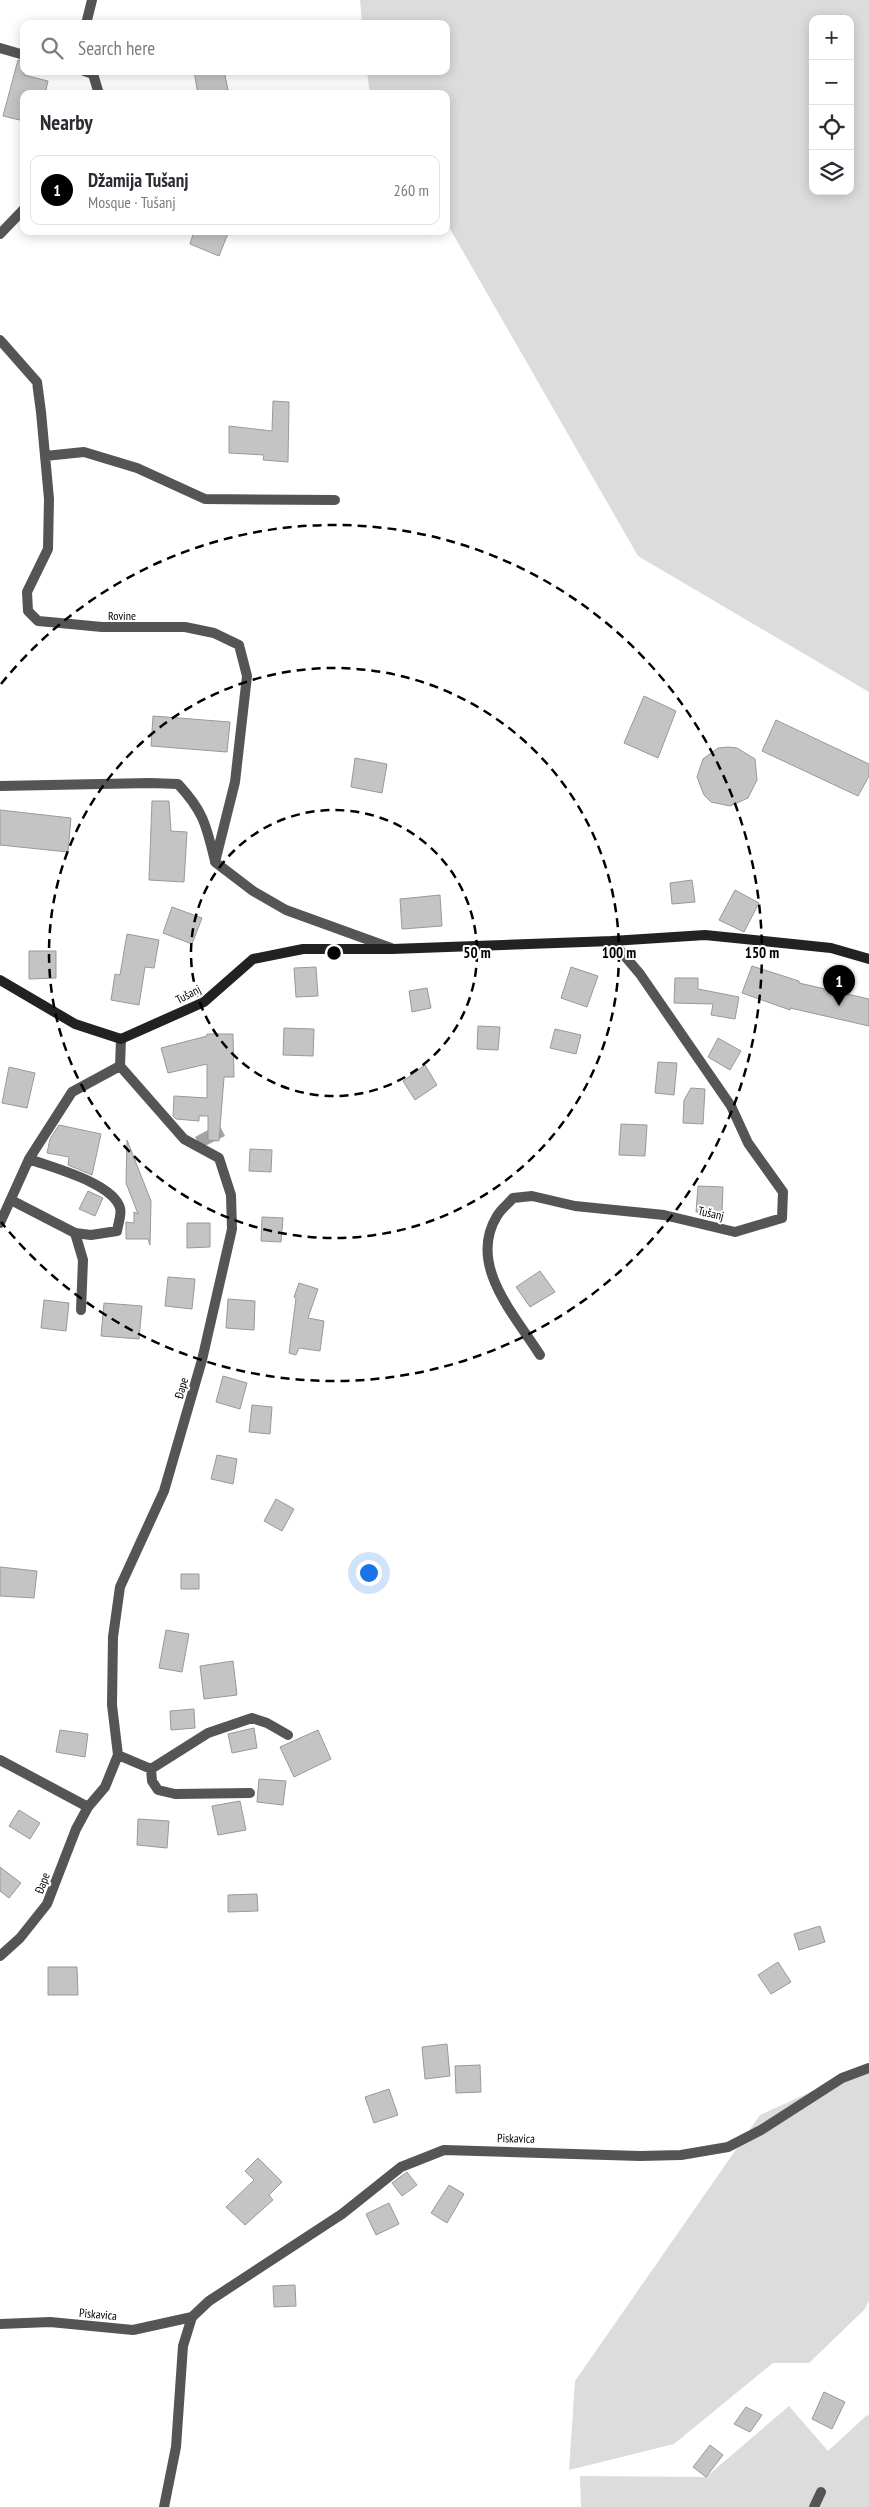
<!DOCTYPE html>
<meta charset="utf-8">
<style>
:root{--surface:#fff;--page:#f7f7f7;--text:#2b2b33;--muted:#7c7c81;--line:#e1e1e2;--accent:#000}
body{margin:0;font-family:"PT Sans Narrow",sans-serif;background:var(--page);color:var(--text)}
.controls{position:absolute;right:15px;top:15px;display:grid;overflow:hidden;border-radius:10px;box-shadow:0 2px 12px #0003}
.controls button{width:45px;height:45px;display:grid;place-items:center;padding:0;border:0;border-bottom:1px solid var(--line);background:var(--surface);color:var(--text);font:25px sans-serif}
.you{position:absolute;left:368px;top:1572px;width:18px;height:18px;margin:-12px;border:4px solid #fff;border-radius:50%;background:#1a73e8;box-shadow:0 0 0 8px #1a73e833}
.badge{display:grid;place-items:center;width:32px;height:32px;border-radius:50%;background:var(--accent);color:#fff;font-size:16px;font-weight:700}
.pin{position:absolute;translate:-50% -41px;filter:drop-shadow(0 1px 2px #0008)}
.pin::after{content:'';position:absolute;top:26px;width:18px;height:15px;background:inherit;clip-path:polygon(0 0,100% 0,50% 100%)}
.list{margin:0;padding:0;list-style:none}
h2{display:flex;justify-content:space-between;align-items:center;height:65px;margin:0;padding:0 20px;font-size:21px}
h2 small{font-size:16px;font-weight:400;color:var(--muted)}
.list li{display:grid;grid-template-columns:32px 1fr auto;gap:15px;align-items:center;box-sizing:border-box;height:70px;margin:0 10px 10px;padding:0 10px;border:1px solid var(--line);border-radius:10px}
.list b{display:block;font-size:19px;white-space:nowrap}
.list p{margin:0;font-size:16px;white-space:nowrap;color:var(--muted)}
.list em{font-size:16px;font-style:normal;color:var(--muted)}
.icon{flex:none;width:28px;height:28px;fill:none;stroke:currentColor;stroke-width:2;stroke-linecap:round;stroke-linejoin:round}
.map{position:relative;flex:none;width:869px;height:2507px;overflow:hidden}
.search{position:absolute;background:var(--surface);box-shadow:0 2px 12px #0003;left:20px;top:20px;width:430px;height:55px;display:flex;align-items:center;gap:12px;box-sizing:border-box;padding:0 18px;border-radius:10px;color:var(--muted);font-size:19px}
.panel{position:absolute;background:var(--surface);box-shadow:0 2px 12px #0003;left:20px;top:90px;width:430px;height:145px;border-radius:10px}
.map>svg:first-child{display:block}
.green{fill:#dcdcdc;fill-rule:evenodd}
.water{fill:#a3a3a3}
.building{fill:#c4c4c4;stroke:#999}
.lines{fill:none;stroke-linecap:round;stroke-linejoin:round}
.lane{stroke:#555;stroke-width:10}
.street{stroke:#555;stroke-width:10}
.secondary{stroke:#222;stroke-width:10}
.ring{fill:none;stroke:#000;stroke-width:2.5;stroke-dasharray:9 6}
.labels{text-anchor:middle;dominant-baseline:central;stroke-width:4;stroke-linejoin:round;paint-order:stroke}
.street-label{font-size:12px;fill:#000;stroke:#fff}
.centre{fill:#000;stroke:#fff;stroke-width:2.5}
.ring-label{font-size:15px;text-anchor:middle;font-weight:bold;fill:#000;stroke:#fff;stroke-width:4;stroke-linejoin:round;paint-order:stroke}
</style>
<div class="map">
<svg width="869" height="2507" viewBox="0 0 869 2507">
<rect width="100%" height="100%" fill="#fff"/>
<path class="green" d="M360,0H869V692L638,556L446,222V94H373L369,88L367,71H446V24H362ZM813,19H850V191H813Z
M869,2066V2301L864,2310L809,2363H773L674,2444L569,2470L575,2381L760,2115Z
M789,2406L828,2451L867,2415L869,2416V2507H581L580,2476L706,2477Z"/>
<path class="water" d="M219,1124L225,1136L201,1148L195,1137Z"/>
<path class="building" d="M18,60L24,62V75L48,81L45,94H24V121L3,116Z
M194,71H224L228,90L198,94Z
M194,231H229L219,256L190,244Z
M273,401L289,402L288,462L263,460L264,455L229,453V426L272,431Z
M644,696L676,711L658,758L624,743Z
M153,716L230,722L227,752L151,746Z
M776,720L869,764V776L858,796L762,751Z
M728,747L737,748L755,759L757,780L748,798L730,806L711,802L704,795L697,777L703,759L718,748Z
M355,758L387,764L382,793L351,787Z
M152,801H169L171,831L187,832L184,882L149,880Z
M0,810L71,818L68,852L0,845Z
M692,880L695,902L672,904L670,883Z
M735,890L759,903L744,932L719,920Z
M440,895L442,926L402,929L400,899Z
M172,907L202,918L192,944L163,933Z
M127,934L159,940L154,968L145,967L139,1005L111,1000L115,974L120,975Z
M29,951H56V978L29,979Z
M752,966L799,981V983L869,999V1026L790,1008V1010L742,993Z
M316,967L318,996L296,997L294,968Z
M571,967L598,976L587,1007L561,998Z
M675,978H698V989L739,997L735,1019L711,1015L713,1004L674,1003Z
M427,988L431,1008L412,1012L409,991Z
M478,1026L500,1027L498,1050L477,1049Z
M284,1028L314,1029L313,1056L283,1055Z
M555,1029L581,1035L576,1054L550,1048Z
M207,1034H233L234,1077H224L219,1141L208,1140V1116H199V1121L176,1119L173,1116L174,1096L207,1098V1064L168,1073L161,1048L207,1036Z
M718,1038L741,1051L730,1070L708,1057Z
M658,1062L677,1063L674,1095L655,1093Z
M425,1065L437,1085L415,1100L403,1081Z
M9,1067L35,1073L27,1108L2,1103Z
M691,1088L705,1089L703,1124L683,1123L684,1100Z
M621,1124L647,1125L645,1156L619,1155Z
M59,1125L101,1134L92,1175L68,1165L69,1157L47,1153L50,1139Z
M127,1140L151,1201L150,1245L148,1239H126V1222L134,1223V1212L138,1214L126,1183Z
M250,1149L272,1150L271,1172L249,1171Z
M698,1186L723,1187L722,1213L696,1212Z
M88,1191L103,1198L95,1216L79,1209Z
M262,1217L283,1218L281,1242L261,1241Z
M187,1223H210V1247L187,1248Z
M540,1271L555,1292L530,1307L516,1287Z
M168,1277L195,1279L192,1309L165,1306Z
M299,1283L318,1289L308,1318L324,1321L320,1351L299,1348L296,1355L289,1353L296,1298L294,1297Z
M228,1299L255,1301L254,1330L226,1328Z
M44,1300L69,1303L66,1331L41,1328Z
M104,1303L142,1306L139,1339L101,1336Z
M223,1376L247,1383L240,1409L216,1402Z
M252,1405L272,1407L270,1434L249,1432Z
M217,1455L237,1459L233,1484L211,1479Z
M276,1499L294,1509L282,1531L264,1521Z
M0,1567L37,1571L34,1598L0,1596Z
M181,1574H199V1589H181Z
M166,1630L189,1634L182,1672L159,1668Z
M233,1661L237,1695L204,1699L200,1666Z
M194,1709L195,1728L171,1730L170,1711Z
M254,1728L257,1748L232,1753L228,1734Z
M60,1730L88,1734L85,1757L56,1752Z
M318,1730L331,1759L294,1777L280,1747Z
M259,1779L286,1781L283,1805L257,1802Z
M240,1801L246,1830L218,1835L212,1806Z
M19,1810L40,1823L30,1839L9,1826Z
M138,1819L169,1821L167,1848L137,1845Z
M0,1867L21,1883L9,1898L0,1891Z
M257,1894L258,1911L228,1912V1895Z
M820,1926L825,1942L799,1950L794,1934Z
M778,1962L791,1982L771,1994L758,1975Z
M48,1967H77L78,1995H48Z
M447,2044L450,2076L425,2079L422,2047Z
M480,2065L481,2092L456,2093L455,2066Z
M389,2089L398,2115L374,2123L365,2097Z
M258,2158L282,2182L269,2195L273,2200L245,2225L226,2207L254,2180L245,2171Z
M407,2172L417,2185L402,2196L392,2183Z
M449,2185L464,2194L447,2223L431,2213Z
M389,2203L399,2224L376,2235L366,2214Z
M295,2285L296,2306L274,2307L273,2286Z
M824,2392L845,2402L832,2429L812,2419Z
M746,2407L762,2415L750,2432L734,2424Z
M710,2445L723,2455L706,2477L693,2467Z"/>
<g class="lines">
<path class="lane" d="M75,1233L83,1260L81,1310
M814,2507L821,2492"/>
<path class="street" d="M86,24L92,0
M0,48L24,55
M84,71L93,74L99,94
M0,234L24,209
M0,340L37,382L41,412L49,499L48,549L27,592L28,611L38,621L60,623L102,627H185L214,633L239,645L247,676L235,782L215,862L253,891L286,910L391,948
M45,456L84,452L137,468L205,499L335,500
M0,786L150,783L178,784C204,812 206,825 215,861
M120,1066L121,1039
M11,1200L75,1233L91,1235L117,1231C118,1224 122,1214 120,1208C113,1183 53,1168 29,1159
M0,1223L29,1159L72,1092L120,1066
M540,1355C515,1315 467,1265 497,1216C501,1209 508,1204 513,1198L532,1196L575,1206L664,1215L735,1232L782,1218L783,1192L748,1143L731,1106L640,974L612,941
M118,1755L151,1769L208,1733L252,1718L267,1723L288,1735
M0,1760L88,1807
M151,1769L152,1781L158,1790L175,1794L250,1793
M0,1956L20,1938L47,1904L76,1829L88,1807L105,1787L118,1755L112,1705L113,1637L120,1587L164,1491L202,1360L232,1229L231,1195L219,1158L184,1139L120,1066
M0,2324L50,2322L133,2330L192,2317L209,2301L342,2214L401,2167L444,2150L640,2156L681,2155L728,2147L761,2130L842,2078L869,2068
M164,2507L176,2447L183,2346L192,2317"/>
<path class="secondary" d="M0,980L75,1024L121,1039L204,1002L253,959L303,949H392L612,941L705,935L831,948L869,959"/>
</g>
<g class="ring">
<circle cx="334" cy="953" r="143"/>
<circle cx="334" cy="953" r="285"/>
<path d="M1 684A428 428 0 1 1 1 1222"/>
</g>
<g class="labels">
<g class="street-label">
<text x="122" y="615">Rovine</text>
<text transform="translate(188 994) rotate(-28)">Tušanj</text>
<text transform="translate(711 1213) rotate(13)">Tušanj</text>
<text transform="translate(181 1388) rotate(-74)">Đape</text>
<text transform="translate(42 1883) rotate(-69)">Đape</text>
<text transform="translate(516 2138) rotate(1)">Piskavica</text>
<text transform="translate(98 2314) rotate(5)">Piskavica</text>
</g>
</g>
<circle cx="334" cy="953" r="8" class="centre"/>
<g class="ring-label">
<text x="477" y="958">50 m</text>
<text x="619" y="958">100 m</text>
<text x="762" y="958">150 m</text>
</g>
</svg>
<div class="controls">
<button>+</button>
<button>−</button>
<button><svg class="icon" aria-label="locate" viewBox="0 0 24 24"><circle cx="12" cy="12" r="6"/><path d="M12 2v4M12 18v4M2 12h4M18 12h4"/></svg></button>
<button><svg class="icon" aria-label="layers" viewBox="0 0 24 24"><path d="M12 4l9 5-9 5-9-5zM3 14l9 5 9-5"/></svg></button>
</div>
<div class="you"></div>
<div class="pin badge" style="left:839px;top:1006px">1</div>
<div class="search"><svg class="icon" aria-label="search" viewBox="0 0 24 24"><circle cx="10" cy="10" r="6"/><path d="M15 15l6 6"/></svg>Search here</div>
<section class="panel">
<h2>Nearby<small></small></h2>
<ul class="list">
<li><span class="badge">1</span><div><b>Džamija Tušanj</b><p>Mosque · Tušanj</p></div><em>260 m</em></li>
</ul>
</section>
</div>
